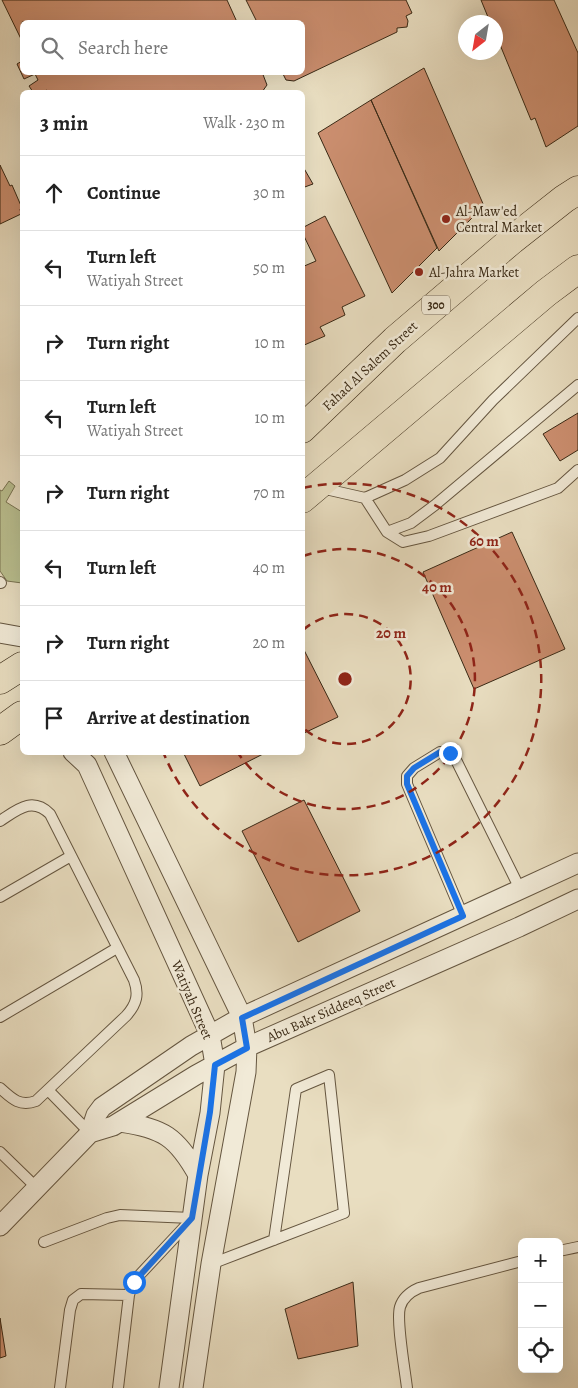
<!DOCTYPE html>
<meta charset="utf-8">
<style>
:root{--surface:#fff;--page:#f6f6f6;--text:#222;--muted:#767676;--line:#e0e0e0}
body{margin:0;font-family:Alegreya,serif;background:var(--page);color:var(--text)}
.controls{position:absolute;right:15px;bottom:15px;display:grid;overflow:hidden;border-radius:8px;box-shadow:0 5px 20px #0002}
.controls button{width:45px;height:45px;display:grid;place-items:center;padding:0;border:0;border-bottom:1px solid var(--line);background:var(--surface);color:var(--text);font:25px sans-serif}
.compass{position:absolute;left:458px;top:15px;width:45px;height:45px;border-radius:50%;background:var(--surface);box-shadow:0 5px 20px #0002;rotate:211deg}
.stop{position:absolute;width:15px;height:15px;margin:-11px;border:4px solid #1a73e8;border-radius:50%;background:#fff}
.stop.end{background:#1a73e8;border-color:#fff;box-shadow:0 1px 5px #0008}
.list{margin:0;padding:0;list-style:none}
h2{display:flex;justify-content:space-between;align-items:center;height:65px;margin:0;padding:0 20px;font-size:21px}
h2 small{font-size:16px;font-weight:400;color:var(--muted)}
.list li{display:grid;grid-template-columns:32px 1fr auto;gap:15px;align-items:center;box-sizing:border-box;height:75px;padding:0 20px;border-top:1px solid var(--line)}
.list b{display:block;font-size:19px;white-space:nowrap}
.list p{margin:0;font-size:16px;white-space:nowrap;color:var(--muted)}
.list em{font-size:16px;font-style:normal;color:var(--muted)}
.icon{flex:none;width:28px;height:28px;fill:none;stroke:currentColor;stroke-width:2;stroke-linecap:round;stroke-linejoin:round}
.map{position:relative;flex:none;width:578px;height:1388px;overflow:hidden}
.search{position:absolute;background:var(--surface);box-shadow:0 5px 20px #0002;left:20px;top:20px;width:285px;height:55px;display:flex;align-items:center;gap:12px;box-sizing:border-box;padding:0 18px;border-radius:8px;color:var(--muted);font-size:19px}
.panel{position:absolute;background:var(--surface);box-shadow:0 5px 20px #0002;left:20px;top:90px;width:285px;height:665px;border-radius:8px}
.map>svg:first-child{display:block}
.green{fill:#bbc090;stroke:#7a7452}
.building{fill:#cc8f70;stroke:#392915}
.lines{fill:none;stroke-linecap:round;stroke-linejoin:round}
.lane-casing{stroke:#655640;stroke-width:12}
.street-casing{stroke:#655640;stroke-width:21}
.primary-casing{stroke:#392915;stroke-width:29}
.lane{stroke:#f1ead7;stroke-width:10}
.street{stroke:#f1ead7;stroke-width:19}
.primary{stroke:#e9dec1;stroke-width:28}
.route{stroke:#1a73e8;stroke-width:6}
.ring{fill:none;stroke:#8f2418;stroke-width:2.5;stroke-dasharray:9 6}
.poi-dot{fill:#8f2418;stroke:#f1ead7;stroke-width:2}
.labels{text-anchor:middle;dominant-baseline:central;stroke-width:5;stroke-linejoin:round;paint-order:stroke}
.shield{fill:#f1ead7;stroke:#70634f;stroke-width:1}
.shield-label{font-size:12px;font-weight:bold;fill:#392915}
.poi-label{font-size:14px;fill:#392915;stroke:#f1ead7;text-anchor:start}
.street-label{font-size:14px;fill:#392915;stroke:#f1ead7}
.centre{fill:#8f2418;stroke:#f1ead7;stroke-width:2.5}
.ring-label{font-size:15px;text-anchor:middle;font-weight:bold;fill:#8f2418;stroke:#f1ead7;stroke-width:5;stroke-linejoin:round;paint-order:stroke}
</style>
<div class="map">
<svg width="578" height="1388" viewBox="0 0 578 1388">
<rect width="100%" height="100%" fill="#e9dec1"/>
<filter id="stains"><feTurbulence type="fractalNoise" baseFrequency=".004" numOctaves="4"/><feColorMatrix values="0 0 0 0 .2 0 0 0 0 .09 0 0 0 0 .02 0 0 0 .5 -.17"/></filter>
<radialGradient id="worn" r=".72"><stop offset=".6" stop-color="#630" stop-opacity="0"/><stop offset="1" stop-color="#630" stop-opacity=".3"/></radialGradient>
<path class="green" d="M9,481L15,486L6,502L22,512V583L7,581L0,571V490L2,491Z"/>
<path class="building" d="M2,0H227L237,22H22V41Z
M246,0H406L412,13L406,16L408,21L407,27L397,28V32L294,81L286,80L282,72H302V22H257Z
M481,0H554L578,53V126L546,147L535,118L531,120L496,35V22H490Z
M22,61V72H262L267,85L262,92H48L47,90L43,92H33L29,86L38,80L35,74L24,79L17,64Z
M424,68L484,206L439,251L371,100Z
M371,100L437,248L392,293L318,133Z
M0,165L10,186L12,185L22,208L20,209L21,214L0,224Z
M302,165L313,184L302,188Z
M325,216L365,296L342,307L345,315L320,327L325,336L302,346V267L316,261L302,232V228Z
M578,413V450L560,461L543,434Z
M512,532L565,649L474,689L423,572Z
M302,650H304L338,717L302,734Z
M183,752H267L200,786Z
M304,800L360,911L298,942L242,831Z
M353,1282L358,1346L298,1359L285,1309Z
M0,1318L6,1356L0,1358Z"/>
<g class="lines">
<defs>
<path id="lane" d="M321,488L365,498L405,480L440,458L493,400L578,318
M365,498L387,532L403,542L429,536L558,488L578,470
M387,532L411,523L435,505L578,385
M0,582L1,583
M0,821C17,810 32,796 50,814L134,980C139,994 137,1004 126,1016L36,1101C20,1107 12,1099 0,1088
M0,897L71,856
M463,916L407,784V776L414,768L440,752L450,753L457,762L520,889
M0,1017L117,948
M48,1090L90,1133
M0,1152L37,1188
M44,1242L107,1218L120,1215L192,1218
M559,1251L578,1247
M211,1264L344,1213L329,1075L296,1089L274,1240
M60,1388L70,1310L73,1300L81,1294L129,1295
M118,1388L129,1295L133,1282L190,1221
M407,1388C405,1370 396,1321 400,1307C403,1297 410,1292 419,1288L522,1261"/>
<path id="street" d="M0,633L22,637
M73,752L87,765L210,1035L215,1065L210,1113L198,1175L169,1388
M114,752L242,1017L247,1047L246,1072L211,1264L193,1388
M120,1122C163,1128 177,1137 198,1175
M90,1133L113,1126L196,1075L247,1047L519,927L578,899
M0,1226L90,1133L96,1115L102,1107L191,1046L242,1017L578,863"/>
<path id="primary" d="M302,429L395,340L512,240L564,199L578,190
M302,499L546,293L578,269
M0,680L22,666
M0,731L22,715"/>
</defs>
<use href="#lane" class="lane-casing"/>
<use href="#street" class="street-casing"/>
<use href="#primary" class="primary-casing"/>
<use href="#lane" class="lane"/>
<use href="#street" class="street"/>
<use href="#primary" class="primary"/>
</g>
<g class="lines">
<path class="route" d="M134,1282L192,1218L210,1112L215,1065L247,1048L242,1018L463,916L407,784V776L414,768L440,752L450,753"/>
</g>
<g class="ring">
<path d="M303 630A65 65 0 1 1 303 728"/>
<path d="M303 556A130 130 0 1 1 238 753"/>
<path d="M303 488A196 196 0 1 1 164 754"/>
</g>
<g class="poi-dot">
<circle cx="446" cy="219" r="5"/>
<circle cx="419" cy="272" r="5"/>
</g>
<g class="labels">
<rect class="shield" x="422" y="295.5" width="28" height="19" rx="4"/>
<g class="shield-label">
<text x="436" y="305">300</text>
</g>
<g class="poi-label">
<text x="456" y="211">Al-Maw'ed<tspan x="456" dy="16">Central Market</tspan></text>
<text x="429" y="272">Al-Jahra Market</text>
</g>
<g class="street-label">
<text transform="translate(370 366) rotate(-43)">Fahad Al Salem Street</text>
<text transform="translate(192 1000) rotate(67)">Watiyah Street</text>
<text transform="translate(331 1010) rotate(-24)">Abu Bakr Siddeeq Street</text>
</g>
</g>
<circle cx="345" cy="679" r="8" class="centre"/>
<g class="ring-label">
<text x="484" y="546">60 m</text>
<text x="437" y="592">40 m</text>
<text x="391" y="638">20 m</text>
</g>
<rect width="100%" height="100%" filter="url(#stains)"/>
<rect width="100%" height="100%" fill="url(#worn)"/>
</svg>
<div class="controls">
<button>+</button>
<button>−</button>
<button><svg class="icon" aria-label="locate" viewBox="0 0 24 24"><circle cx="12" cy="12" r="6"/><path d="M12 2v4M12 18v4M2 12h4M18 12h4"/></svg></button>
</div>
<svg class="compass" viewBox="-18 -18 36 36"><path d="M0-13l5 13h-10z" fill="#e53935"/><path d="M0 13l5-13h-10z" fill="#767676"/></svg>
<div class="stop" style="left:134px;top:1282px"></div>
<div class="stop end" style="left:450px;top:753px"></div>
<div class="search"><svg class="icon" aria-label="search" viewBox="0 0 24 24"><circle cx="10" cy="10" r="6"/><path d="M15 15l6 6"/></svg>Search here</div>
<section class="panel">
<h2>3 min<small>Walk · 230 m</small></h2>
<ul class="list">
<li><svg class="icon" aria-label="ahead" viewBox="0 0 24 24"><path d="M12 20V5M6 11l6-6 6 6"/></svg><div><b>Continue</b></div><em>30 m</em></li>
<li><svg class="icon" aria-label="left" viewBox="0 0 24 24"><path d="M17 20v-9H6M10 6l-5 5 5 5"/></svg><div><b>Turn left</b><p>Watiyah Street</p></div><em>50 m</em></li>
<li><svg class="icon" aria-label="right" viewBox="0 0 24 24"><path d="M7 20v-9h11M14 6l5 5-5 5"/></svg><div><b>Turn right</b></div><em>10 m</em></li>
<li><svg class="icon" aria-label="left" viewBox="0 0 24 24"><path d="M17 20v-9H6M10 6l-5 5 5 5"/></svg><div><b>Turn left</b><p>Watiyah Street</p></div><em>10 m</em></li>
<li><svg class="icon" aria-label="right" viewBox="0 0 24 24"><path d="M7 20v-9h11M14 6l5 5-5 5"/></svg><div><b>Turn right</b></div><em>70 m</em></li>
<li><svg class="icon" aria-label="left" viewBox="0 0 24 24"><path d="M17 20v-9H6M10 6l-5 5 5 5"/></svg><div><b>Turn left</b></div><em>40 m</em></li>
<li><svg class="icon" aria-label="right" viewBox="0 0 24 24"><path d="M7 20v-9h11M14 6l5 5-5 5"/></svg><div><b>Turn right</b></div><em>20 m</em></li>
<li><svg class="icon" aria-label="arrive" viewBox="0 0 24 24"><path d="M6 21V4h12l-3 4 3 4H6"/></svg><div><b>Arrive at destination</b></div></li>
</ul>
</section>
</div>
